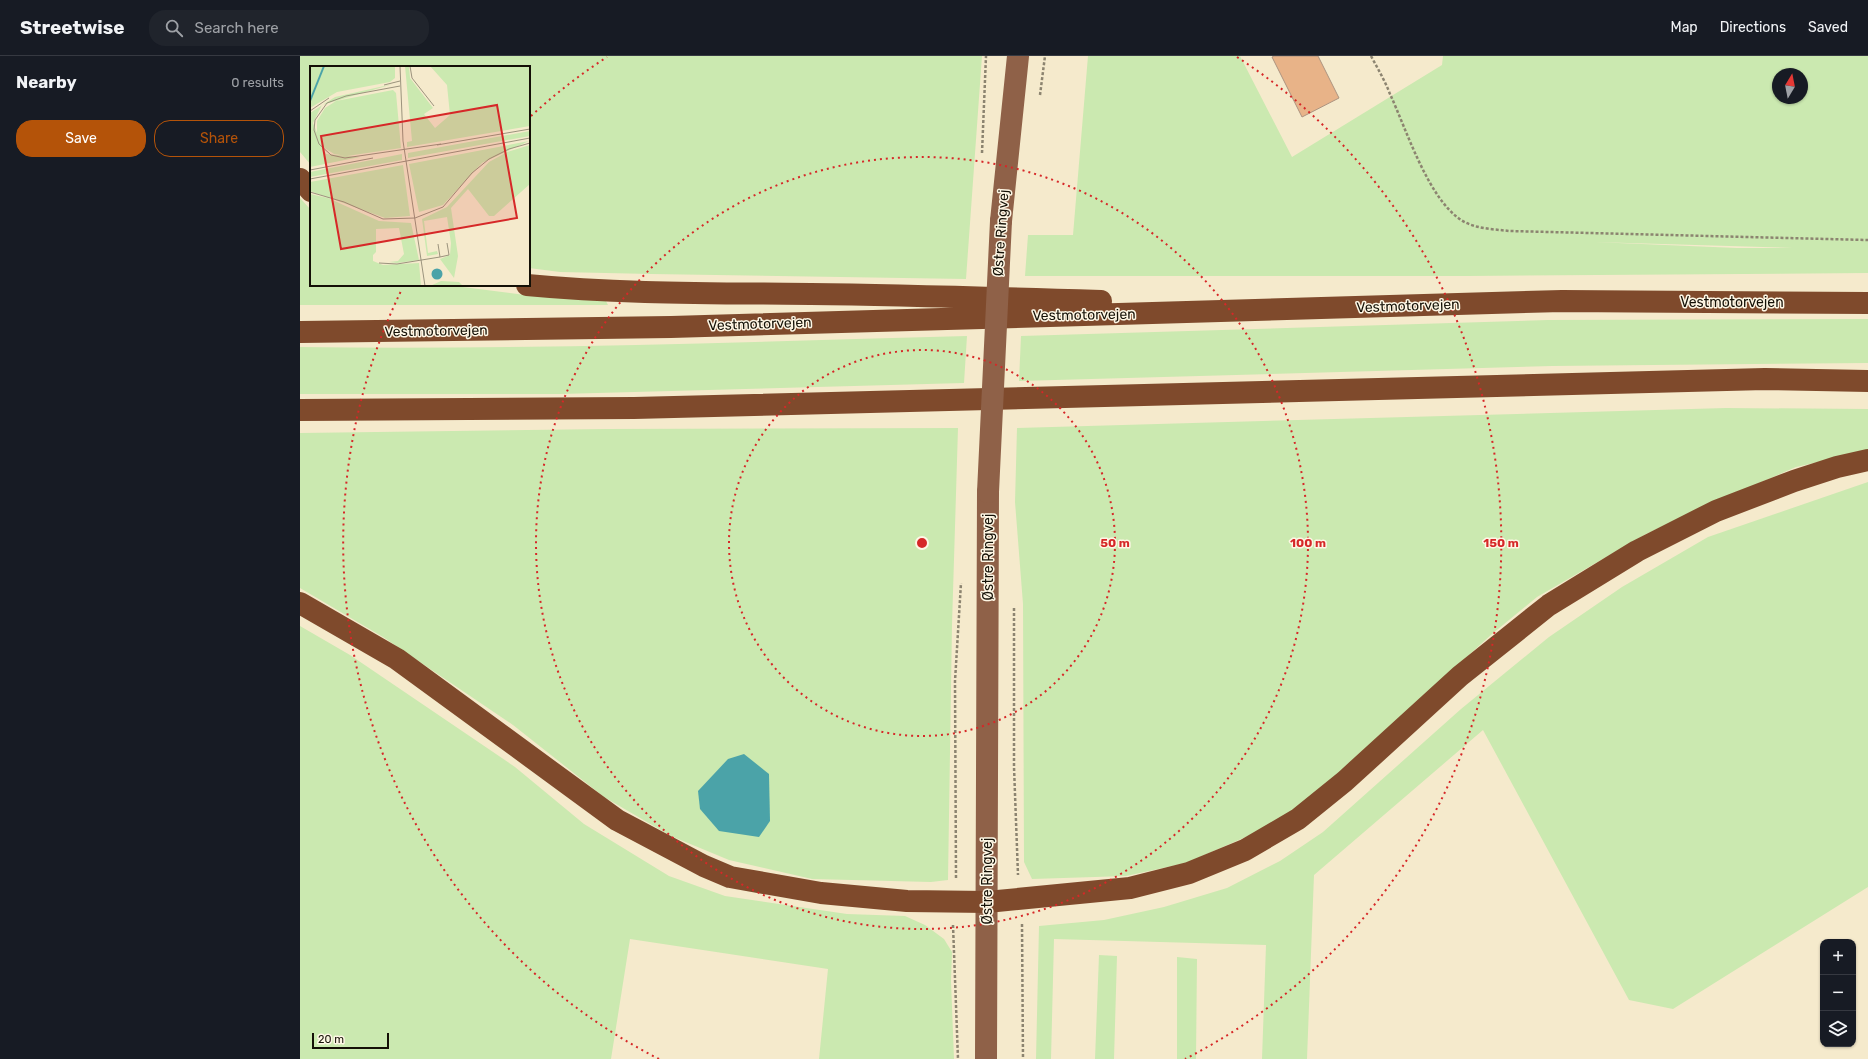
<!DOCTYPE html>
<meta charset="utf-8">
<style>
:root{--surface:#171b24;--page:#20242c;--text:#f1f3f6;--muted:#9ea1a6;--line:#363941;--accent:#b45309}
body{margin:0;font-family:Rubik,sans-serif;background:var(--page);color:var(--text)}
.controls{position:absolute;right:12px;bottom:12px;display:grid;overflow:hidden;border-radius:8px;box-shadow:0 1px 3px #0004}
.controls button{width:36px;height:36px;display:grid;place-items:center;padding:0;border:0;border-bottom:1px solid var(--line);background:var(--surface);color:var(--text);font:20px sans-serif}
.compass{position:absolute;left:1472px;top:12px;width:36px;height:36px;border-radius:50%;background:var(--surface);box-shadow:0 1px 3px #0004;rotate:10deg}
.scale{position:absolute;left:12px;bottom:10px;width:77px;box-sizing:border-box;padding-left:4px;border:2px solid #141006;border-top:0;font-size:11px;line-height:14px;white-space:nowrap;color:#141006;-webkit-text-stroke:3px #fef7e5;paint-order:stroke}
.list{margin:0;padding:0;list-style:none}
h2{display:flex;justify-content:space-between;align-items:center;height:52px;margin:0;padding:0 16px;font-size:17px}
h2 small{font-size:13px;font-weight:400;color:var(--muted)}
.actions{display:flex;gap:8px;padding:12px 16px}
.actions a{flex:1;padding:9px 0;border:1px solid var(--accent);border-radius:16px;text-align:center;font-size:14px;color:var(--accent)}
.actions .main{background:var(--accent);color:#fff}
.icon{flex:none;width:22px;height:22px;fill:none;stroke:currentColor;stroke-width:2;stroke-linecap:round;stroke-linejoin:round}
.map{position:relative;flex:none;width:1568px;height:1003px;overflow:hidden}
header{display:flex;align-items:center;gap:24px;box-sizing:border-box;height:56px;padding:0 20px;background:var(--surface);border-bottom:1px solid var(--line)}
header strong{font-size:19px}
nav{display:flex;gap:22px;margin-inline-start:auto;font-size:14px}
.search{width:280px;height:36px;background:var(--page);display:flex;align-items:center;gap:10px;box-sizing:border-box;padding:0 14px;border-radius:16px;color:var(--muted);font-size:15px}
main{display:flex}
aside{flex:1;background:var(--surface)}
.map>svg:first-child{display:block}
.green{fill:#cbe9b0;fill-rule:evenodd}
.water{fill:#4ba3a8}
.building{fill:#e8b388;stroke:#ac9480}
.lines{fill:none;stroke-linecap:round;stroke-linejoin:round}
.path{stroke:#8c8470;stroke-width:2.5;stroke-dasharray:3 2;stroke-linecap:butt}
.major{stroke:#8f6148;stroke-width:22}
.highway{stroke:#7f4a2c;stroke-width:22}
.major-bridge{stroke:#8f6148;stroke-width:22}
.ring{fill:none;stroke:#d62828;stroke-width:2;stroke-dasharray:2 4}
.labels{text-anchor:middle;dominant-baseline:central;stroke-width:3;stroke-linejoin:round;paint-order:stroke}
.street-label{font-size:14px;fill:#141006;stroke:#fef7e5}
.inset-river{fill:none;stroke:#4ba3a8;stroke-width:2}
.inset-road{fill:none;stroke:#9b937d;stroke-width:1}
.view{fill:#d62828;fill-opacity:0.15;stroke:#d62828;stroke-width:2}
.inset-edge{fill:none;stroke:#141006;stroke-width:2}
.centre{fill:#d62828;stroke:#fef7e5;stroke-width:2}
.ring-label{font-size:12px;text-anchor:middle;font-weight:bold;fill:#d62828;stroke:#fef7e5;stroke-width:3;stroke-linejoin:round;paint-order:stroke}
</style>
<header>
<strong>Streetwise</strong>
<div class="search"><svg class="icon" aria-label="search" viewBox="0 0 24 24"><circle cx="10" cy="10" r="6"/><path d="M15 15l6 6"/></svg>Search here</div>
<nav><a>Map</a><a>Directions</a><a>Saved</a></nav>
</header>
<main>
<aside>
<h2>Nearby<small>0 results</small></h2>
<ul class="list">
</ul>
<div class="actions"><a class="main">Save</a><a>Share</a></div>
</aside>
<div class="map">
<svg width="1568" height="1003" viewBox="0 0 1568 1003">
<rect width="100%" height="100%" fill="#f5eacc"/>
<path class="green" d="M0,0H682L666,223L351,218L260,216L229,212V11H11V109L0,96Z
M788,0H940L992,101L1142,9L1143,0H1568V217L1167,220H725L728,179H773ZM1478,18H1502V42H1478ZM1294,186L1493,192H1437Z
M0,142L11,154V229H147L225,239L305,243L308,249H0Z
M1568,263V307L1252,310L719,325L721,280L1248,264Z
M667,280L664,327L260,338H0V291C222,294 444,286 667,280Z
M1426,352L1568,353V395L1496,411L1411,448L1346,478L1237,541L1192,578L1041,715L994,755L948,780L886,807L826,820L732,823L724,806L723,548L715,446L717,372Z
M658,372L652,569L648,824L631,826L512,823L429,804L371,780L304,741L213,669L83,581L0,532V377L306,373Z
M1568,426V831L1373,953L1329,944L1183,674L1014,819L1007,1003H962L966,889L754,883L751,1003H736L739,870L804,864L864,851L927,832L980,805L1023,776L1161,653L1249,581L1322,531L1408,481Z
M0,570L50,599L215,711L284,768L369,820L425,840L547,858L605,860L625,869L644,883L652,896L651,925L654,1003H519L528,913L330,883L311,1003H0Z
M799,899L817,900L814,1003H795Z
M877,901L897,903L896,1003H877Z"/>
<path class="water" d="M444,698L469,718L470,765L459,781L419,775L400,753L398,735L428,703Z"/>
<path class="building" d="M974,0H1018L1039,42L1002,61L972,1Z"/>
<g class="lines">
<path class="path" d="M1071,0C1078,13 1085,25 1090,38C1107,75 1128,142 1161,164C1175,173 1193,173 1209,175L1568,184
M740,39L745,0
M682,97L686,0
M714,552V711L718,819
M656,822L655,625L661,527
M722,868L723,1003
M653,869L658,1003"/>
<path class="major" d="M701,165L718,0
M686,1003L688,436"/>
<path class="highway" d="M0,123L11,135
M227,229C321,238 416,237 511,238C607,239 704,242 801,245
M0,276L371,271L1262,245L1568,247
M0,354L334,352L1465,323L1568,325
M0,547L97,603L317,764L404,810L430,821L521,837L607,845L687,846L830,832L889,817L945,794L998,763L1045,725L1160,620L1249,549L1337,495L1416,455L1494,425L1537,411L1568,404"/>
<path class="major-bridge" d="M688,436L701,165"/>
</g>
<g class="ring">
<circle cx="622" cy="487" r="193"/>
<circle cx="622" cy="487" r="386"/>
<path d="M359 1003A579 579 0 0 1 102 233M231 60A579 579 0 0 1 307 1M937 1A579 579 0 0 1 885 1003"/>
</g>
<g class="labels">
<g class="street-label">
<text transform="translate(701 177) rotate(-86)">Østre Ringvej</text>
<text x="1432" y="246">Vestmotorvejen</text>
<text transform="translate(1108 250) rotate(-2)">Vestmotorvejen</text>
<text transform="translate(784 259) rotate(-1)">Vestmotorvejen</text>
<text transform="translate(460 268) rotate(-2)">Vestmotorvejen</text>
<text transform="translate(136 275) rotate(-1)">Vestmotorvejen</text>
<text transform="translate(688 501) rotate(-90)">Østre Ringvej</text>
<text transform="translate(687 825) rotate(-90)">Østre Ringvej</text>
</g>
</g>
<g transform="translate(10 10)">
<rect width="220" height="220" fill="#f5eacc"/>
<path d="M0,0H85V12L80,16L27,26L0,42ZM95,0H99L100,12L123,42L114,48L125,62L140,49L137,19L120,0H220V60L97,81V76L102,75ZM83,18L12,39L3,57L16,88L50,91L0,101V47L25,31ZM83,24L86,27L91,82L37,90L24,88L13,81L7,69V55L15,42L26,35ZM220,65V70L98,92V87ZM219,75L172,97L133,139L109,146L99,98ZM220,79V118L184,150H179L158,123L141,142L148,190L144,212L130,193L140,189L141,177L137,151L114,155L118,187L127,185L128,188L117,190L112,153L137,141L179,96L197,86ZM92,88V94L0,111V106ZM93,99L100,150L75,152L0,125V116ZM0,128L18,132L69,155L101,157L109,194L87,197L79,196L88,195L94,188L89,162L66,163V186L63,189V195L73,199L109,197L111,220H0ZM131,215L149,216L153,220H120Z" fill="#cbe9b0"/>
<path d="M121.5 208a5.5 5.5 0 1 1 11 0a5.5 5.5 0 1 1-11 0Z" fill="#4ba3a8"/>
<path class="inset-river" d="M0,35L14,0"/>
<path class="inset-road" d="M90,0L93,75L115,220M100,0L102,12L124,40M74,19L90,15M90,20L36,30L17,37L5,54L4,64L9,78L21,89L35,92L131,78M0,45L19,32M127,79L220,63M0,104L63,92M0,113L220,72M0,126L34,136L73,153L105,152L133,141L162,107L179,93L199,83L220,77M128,178L130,191L139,189L137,177M69,197L87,198L130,191"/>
<path class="view" d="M187,39L207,152L31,183L11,70Z"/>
<rect width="220" height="220" class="inset-edge"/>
</g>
<circle cx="622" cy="487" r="6" class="centre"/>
<g class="ring-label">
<text x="815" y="491">50 m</text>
<text x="1008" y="491">100 m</text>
<text x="1201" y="491">150 m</text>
</g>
</svg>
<div class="controls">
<button>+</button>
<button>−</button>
<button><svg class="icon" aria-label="layers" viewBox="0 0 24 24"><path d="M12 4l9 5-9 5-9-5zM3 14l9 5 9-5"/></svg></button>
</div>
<svg class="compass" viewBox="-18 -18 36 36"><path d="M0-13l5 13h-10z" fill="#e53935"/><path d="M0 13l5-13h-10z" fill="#9ea1a6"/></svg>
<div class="scale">20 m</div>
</div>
</main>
